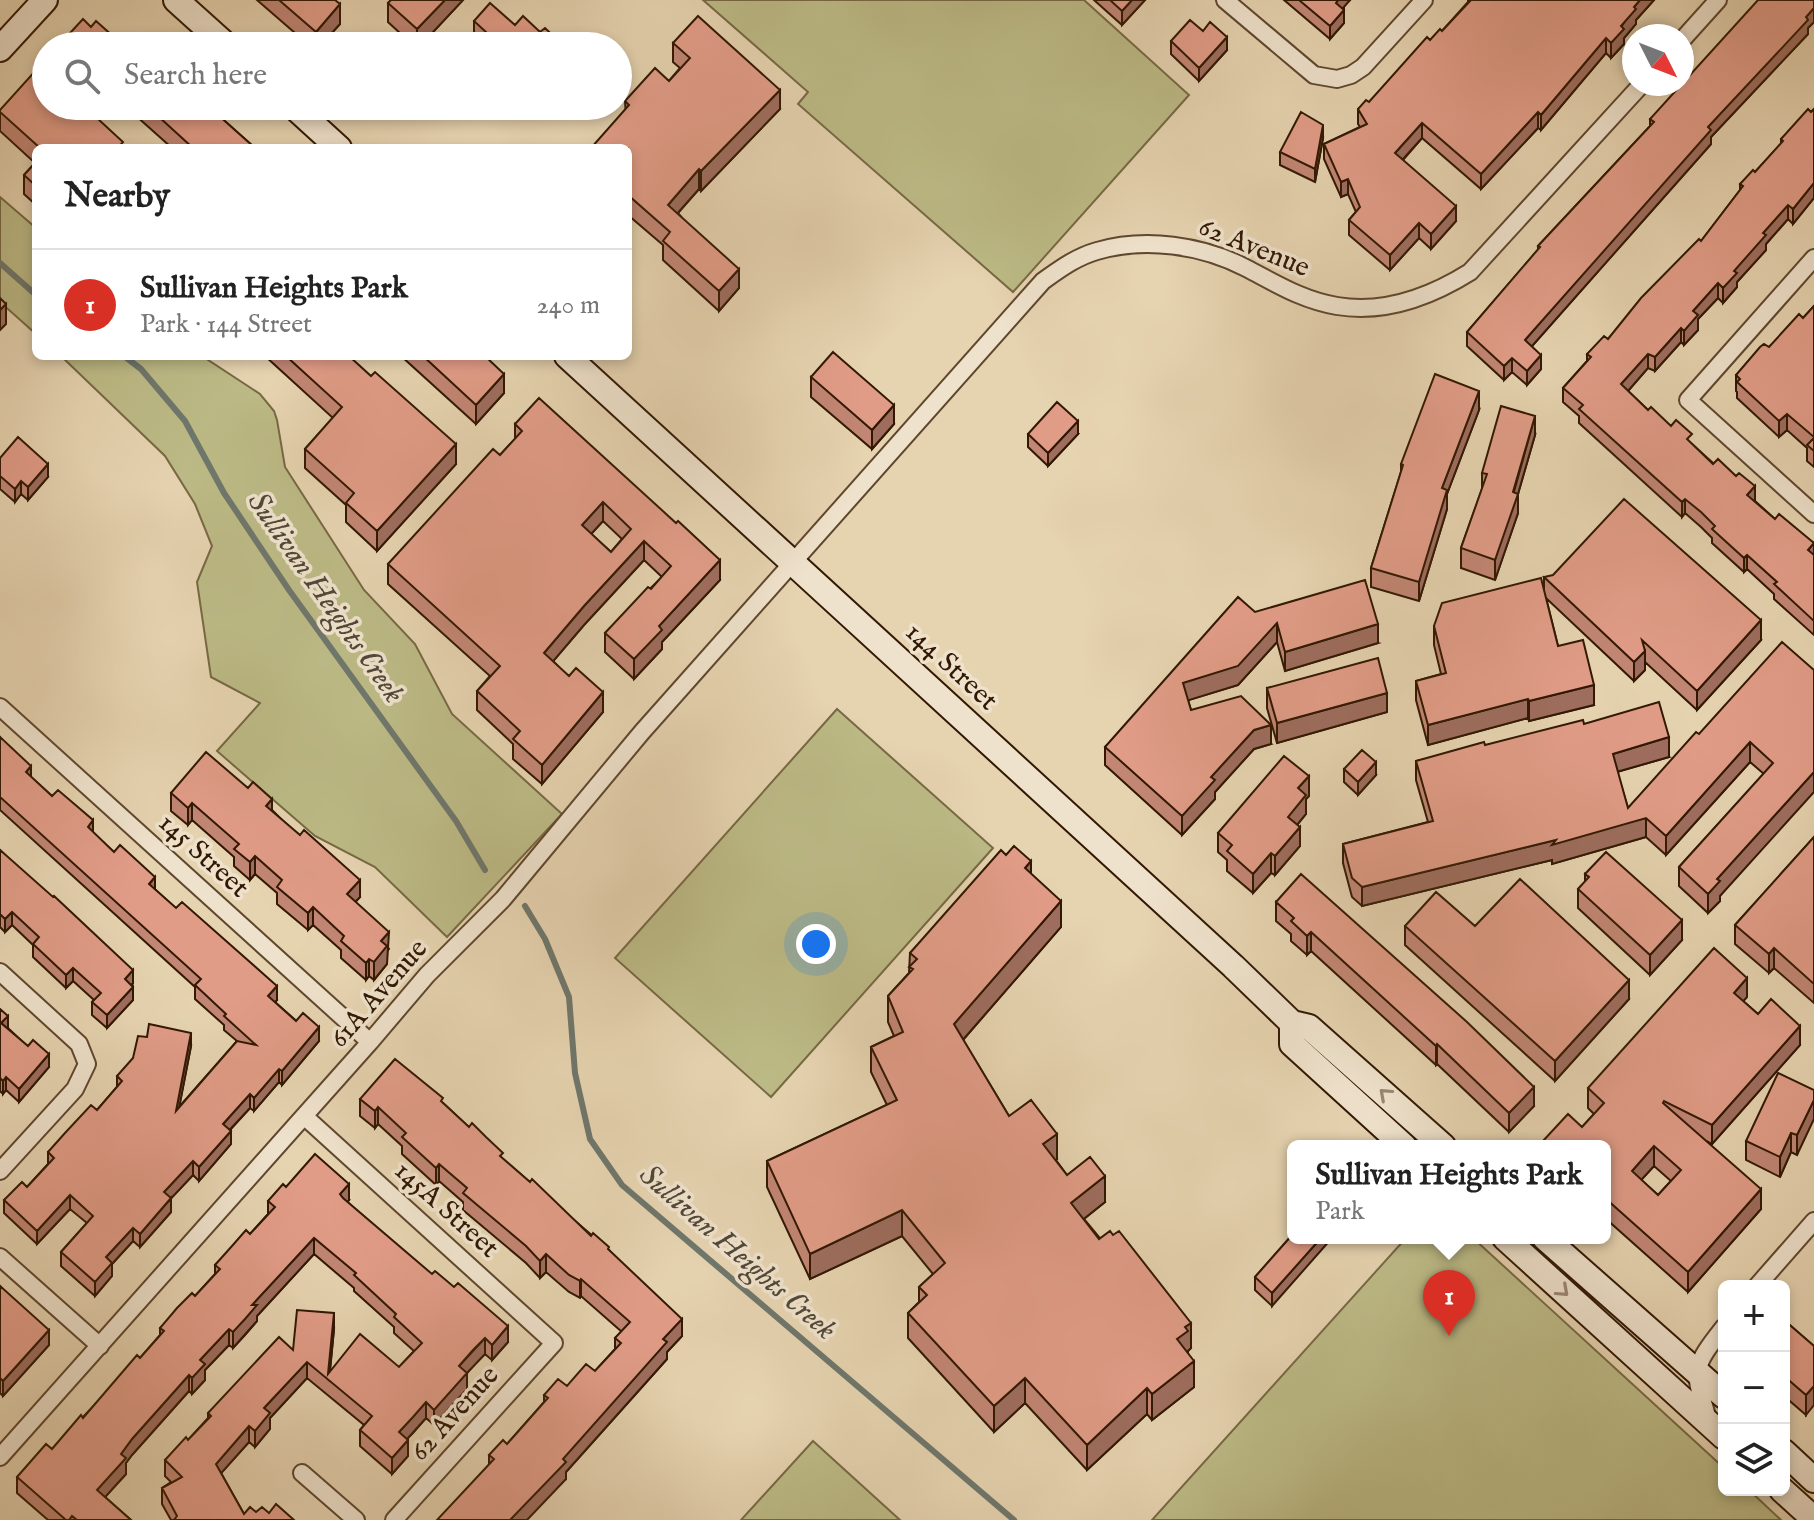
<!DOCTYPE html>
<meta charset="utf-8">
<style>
:root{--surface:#fff;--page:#f2f2f2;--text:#222;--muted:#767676;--line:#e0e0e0;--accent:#d93025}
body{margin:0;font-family:"IM FELL English",serif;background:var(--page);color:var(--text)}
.controls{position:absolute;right:24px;bottom:24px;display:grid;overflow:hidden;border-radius:12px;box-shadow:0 4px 12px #0003}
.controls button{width:72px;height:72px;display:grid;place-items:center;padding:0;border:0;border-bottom:2px solid var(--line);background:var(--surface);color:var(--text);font:40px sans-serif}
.compass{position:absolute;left:1622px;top:24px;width:72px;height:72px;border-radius:50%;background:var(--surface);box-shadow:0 4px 12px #0003;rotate:132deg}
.you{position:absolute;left:816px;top:944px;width:28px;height:28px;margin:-20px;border:6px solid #fff;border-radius:50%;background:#1a73e8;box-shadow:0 0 0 12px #1a73e833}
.badge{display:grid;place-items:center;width:52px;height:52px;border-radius:50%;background:var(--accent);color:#fff;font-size:26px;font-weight:700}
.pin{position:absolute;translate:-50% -66px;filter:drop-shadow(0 2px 4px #0008)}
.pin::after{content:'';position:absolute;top:42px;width:28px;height:24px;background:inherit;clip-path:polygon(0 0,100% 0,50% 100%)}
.popup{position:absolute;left:1287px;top:1140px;width:324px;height:104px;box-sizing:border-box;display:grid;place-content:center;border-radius:12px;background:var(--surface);filter:drop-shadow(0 2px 6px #0005);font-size:26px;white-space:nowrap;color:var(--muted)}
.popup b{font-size:30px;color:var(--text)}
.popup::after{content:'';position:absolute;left:50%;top:100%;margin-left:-16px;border:16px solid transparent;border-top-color:var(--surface)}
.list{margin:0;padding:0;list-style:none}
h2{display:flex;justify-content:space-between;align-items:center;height:104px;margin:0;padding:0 32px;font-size:34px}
h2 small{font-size:26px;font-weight:400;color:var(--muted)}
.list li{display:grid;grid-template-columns:52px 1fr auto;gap:24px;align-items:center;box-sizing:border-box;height:112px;padding:0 32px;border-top:2px solid var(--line)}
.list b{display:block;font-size:30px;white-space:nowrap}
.list p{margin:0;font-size:26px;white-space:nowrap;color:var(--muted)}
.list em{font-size:26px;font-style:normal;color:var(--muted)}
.icon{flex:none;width:44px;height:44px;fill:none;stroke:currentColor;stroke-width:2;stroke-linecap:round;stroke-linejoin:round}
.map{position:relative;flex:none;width:1814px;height:1520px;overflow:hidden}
.search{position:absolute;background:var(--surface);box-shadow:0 4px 12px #0003;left:32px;top:32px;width:600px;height:88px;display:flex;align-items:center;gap:20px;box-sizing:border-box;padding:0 28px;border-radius:44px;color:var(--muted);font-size:30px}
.panel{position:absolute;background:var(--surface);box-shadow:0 4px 12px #0003;left:32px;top:144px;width:600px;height:216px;border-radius:12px}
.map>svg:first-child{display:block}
.green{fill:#bcba86;stroke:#776944;stroke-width:2}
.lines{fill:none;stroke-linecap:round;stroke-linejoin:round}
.stream{stroke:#6f776c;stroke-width:6}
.street-casing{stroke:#5f472e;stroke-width:20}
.secondary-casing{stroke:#321803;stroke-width:28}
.street{stroke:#efe2cc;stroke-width:16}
.secondary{stroke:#efe2cc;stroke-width:24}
.wall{fill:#c28674;stroke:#321803;stroke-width:2;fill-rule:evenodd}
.shaded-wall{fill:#9e6d5e;stroke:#321803;stroke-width:2}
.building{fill:#e19c87;stroke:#321803;stroke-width:2;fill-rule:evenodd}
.oneway{stroke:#9a8772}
.labels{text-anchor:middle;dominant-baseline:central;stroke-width:7;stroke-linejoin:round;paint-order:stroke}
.street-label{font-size:28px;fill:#321803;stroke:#efe2cc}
.water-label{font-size:30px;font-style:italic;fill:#514738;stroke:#efe2cc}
</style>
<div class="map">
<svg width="1814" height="1520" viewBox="0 0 1814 1520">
<rect width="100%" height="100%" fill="#e6d3b0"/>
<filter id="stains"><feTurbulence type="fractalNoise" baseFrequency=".0025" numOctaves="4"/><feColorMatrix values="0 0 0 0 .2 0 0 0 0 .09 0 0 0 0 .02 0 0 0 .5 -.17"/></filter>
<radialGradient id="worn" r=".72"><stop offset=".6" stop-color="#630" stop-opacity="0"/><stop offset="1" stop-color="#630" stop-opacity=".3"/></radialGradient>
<path class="green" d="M703,0H1084L1189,95L1013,292L798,104L808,92Z
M0,197L36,228V334L0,302Z
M61,356H202L260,394L274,411L277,420L285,467L364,590L415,644L452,714L562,814L447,937L375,867L315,836L217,751L260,703L211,677L197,582L212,546L195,504L165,456Z
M837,709L993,848L771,1097L615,958Z
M1406,1238H1473L1724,1468V1490H1749L1781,1520H1152Z
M813,1441L900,1520H741Z"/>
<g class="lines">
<path class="stream" d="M0,263L36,295
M124,356L141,369L185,421L224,493L289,590L456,821L485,870
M525,906L545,939L569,997L575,1073L590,1139L622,1185L1014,1520"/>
<defs>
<path id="street" d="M1225,0L1314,75L1337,79L1351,75L1363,67L1424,0
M1682,40L1718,0
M1814,258L1688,400L1814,514
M0,707L370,1042
M0,972L79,1044L87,1064L75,1089L0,1171
M304,1116L554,1343L394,1520
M0,1257L100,1346
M1757,1286L1814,1221
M1708,1419C1693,1369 1691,1369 1724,1327
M0,1457L370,1042L427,975L503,899L642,732L1043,281C1060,269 1076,257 1097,251C1145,237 1202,245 1246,268C1277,284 1302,300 1337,306C1385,314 1430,297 1470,272L1642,84
M302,1473L356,1520"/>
<path id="secondary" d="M176,0L227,46
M0,49L45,0
M293,106L339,148
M567,356L1233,966L1292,1023L1309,1027L1443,1146
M1292,1023V1044L1404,1146
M1505,1238L1724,1437
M1545,1238L1724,1396
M1784,1452L1814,1480
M1782,1490L1814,1519"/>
</defs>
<use href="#street" class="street-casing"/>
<use href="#secondary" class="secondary-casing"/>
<use href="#street" class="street"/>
<use href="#secondary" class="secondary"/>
</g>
<path class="wall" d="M257,0H335L340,24L320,46H310Z
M391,0H463L420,46H414L388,22V3Z
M1094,0H1145L1122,25Z
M1284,0H1350L1342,8L1344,23L1330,39Z
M1468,0H1654L1636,20V24L1624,38V44L1611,58L1606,53L1541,130L1538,128L1481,189L1422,138L1403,160L1456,221L1431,249L1419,238L1390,270L1349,235V220L1356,212L1348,194L1341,197L1324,159V144L1360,127L1358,124V109L1369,102L1430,40L1442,31L1468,2Z
M1814,0V22L1808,28V34L1711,137V144L1532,346L1541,369L1527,385L1512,372L1504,380L1467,346V332L1538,250V246L1650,126V119Z
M474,21L515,25L540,32L563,46H479L474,41Z
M1203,31L1227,50L1199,81L1171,54V41Z
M673,43L780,109L701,191L699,189L678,213L739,288L719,311L663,260V245L628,215V148L625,101L669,81L680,68L673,62Z
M46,106L123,148H36V205L24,194V175L35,163L0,131V110Z
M125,106H208L255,148H172Z
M535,106H558L548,117Z
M1814,109V198L1793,224L1788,219L1766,244V250L1737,282V287L1723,303L1718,298L1698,319V330L1684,345L1681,342L1655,371L1648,368L1628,391L1648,410L1692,444L1775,519L1814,543V635L1774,599V594L1747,569L1744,572L1712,543V538L1701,527L1685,513L1682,517L1579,423V416L1563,402V388L1587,361V354L1608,339L1701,241L1740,190V184L1755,172L1781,144V139Z
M1323,138L1315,182L1280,165V152Z
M1814,306V467L1807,461V448L1787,430L1779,437L1737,398V392L1736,391V375L1803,318Z
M265,356H349L456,464L377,551L346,522V505L305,468V449L333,418Z
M401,356H485L504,393L476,424Z
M811,377L894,424L872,449L811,397Z
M1479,410L1447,494V509L1419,601L1371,587V568L1401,472V464Z
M515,424L720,580L662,642V649L634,679L605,652V633L662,577L644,560L584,625L553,661L603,712L542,784L513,759V744L477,710V691L490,676L388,584V564L500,455L515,439ZM603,521L622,539L611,552L591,534Z
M1028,434H1078L1048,466L1028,447Z
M1535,435L1518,494V513L1495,580L1461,568V548L1482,489V473Z
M0,458L48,477L28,500L21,494L15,502L0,489Z
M1544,577L1761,640L1697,710L1645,662V670L1634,681L1546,598L1558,646L1594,705L1529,721L1528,718L1428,745L1416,700V681L1441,674L1434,645V626L1544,591Z
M1255,612L1378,643L1285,671L1277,642L1238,685L1188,700L1191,710L1271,744L1254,749L1215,792V799L1182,835L1105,765V747Z
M1814,670L1720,896V901L1708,913L1679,886V867L1764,774L1750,762L1666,855L1646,837L1552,864V860L1362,906L1352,897L1343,863V844L1428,822L1416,780V761L1584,724L1669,757L1617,772L1628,808L1699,734Z
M1267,688L1387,712L1277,743L1267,708Z
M0,737L31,777L52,796L277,1000L275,1002L319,1041L282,1085L279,1082L254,1111L250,1108L230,1130L231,1144L199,1181L193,1175L171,1198V1212L140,1247L133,1241L112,1264V1276L95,1296L61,1266V1252L87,1223L70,1209L37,1244L4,1213V1200L27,1187L48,1164V1152L97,1110L117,1087V1076L191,1046L179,1107L237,1041L224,1030V1025L195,999V987L0,810Z
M1344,769L1376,775L1358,795L1344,782Z
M171,793L272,810L360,897L355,902L389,949L387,951V964L374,980L369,976L366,980L341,958V950L313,925L308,930L277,904V893L255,874L250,880L234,866V857L192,820L188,825L171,811Z
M1309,796L1306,799V814L1297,825L1300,846L1275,875L1271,873L1253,893L1227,871V860L1218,852V833Z
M1814,837V1003L1774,968L1769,973L1735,944V925Z
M0,850L133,983L132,985L133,1000L107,1028L92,1015V1002L94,1000L73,981L66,988L33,957V945L12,925L5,932L0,927Z
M1006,855L1031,874L1061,927L963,1040L1009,1116L1057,1159L1056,1160L1067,1175L1105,1202L1084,1219L1191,1348L1188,1351V1353L1194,1387L1152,1420L1147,1414L1087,1470L1025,1403L994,1432L908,1338V1313L919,1302V1287L933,1274L902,1236L810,1279L767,1187V1161L887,1105L871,1072V1047L894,1036L888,1022V996L909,973L910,953Z
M1585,874L1682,940L1650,975L1578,908V889L1585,882Z
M1276,902L1534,1106L1509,1132L1437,1064L1436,1065L1311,951L1307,955L1291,941V934L1276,921Z
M1405,926H1475L1629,999L1555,1081L1405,945Z
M1747,997L1743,1001L1758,1014L1800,1045L1712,1144L1706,1141L1761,1209L1688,1292L1605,1218V1146H1542V1142L1582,1127L1594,1114L1588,1108V1088ZM1654,1166L1671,1181L1658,1195L1641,1180Z
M0,1009L8,1028L49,1067L19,1102L6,1090L3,1094L0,1091Z
M1814,1090L1797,1155L1791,1152L1780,1177L1746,1160V1141Z
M360,1099L443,1103L503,1159L609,1250L682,1336L667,1352V1359L566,1472V1479L489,1465V1455L507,1444L544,1402V1395L567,1386L595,1371L615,1349V1338L622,1332L581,1296L580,1298L569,1292L546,1272L540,1278L526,1263L463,1210V1202L439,1181L436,1185L402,1154V1146L378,1124L375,1128L360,1116Z
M286,1187L349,1200L347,1202L508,1342L492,1360L485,1354L473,1366L467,1373V1389L434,1425L426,1418L413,1433L407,1439L408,1456L392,1474L360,1446V1430L364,1425L307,1378L270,1418V1429L255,1447L249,1442L221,1473L244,1514L256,1512L269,1513L294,1520H171L162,1504V1488L171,1482L165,1476V1460L188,1440L208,1418V1413L293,1350L334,1329L330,1371L399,1367L414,1351L394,1333V1327L354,1291V1288L314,1254L257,1316V1321L245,1335L233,1348L229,1345L205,1370V1380L192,1394L189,1391L132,1455L126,1463V1474L105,1497L131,1520H48L17,1493V1477L52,1449L140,1358L160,1335V1328L195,1296L215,1274V1265L250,1234L268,1214V1201Z
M1293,1234L1272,1306L1255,1290V1277Z
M0,1286L49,1345L3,1396L0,1393Z
M1784,1320L1814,1346L1806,1415L1784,1396Z"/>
<path class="shaded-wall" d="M445,0H463L420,46H417V29Z
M1132,0H1145L1122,25V11Z
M1338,0H1350L1336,16V3Z
M1640,0H1654L1636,20V24L1624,38V44L1611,58V43L1634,7Z
M340,4V24L320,46H316V32Z
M1814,8V22L1808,28V34L1711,137V144L1525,354V340L1708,127Z
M1344,10V23L1330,39V26Z
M1227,37V50L1199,81V68Z
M1606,38V53L1541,130V115Z
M780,90V109L701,191V171Z
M548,106H558L548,117Z
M1538,112V128L1481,189V174Z
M1422,123V138L1395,168V153Z
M1323,125V138L1315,182V169Z
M699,169V189L668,224V205Z
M1348,179V194L1341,197V182Z
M1814,183V198L1793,224V209Z
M1788,205V219L1766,244V250L1737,282V287L1723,303V288L1734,271L1763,233Z
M1456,206V221L1431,249V234Z
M1419,223V238L1390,270V255Z
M630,260V280L628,282V262Z
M739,269V288L719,311V291Z
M1718,283V298L1698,319V330L1684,345V331L1693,311Z
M6,304V324L0,330V310Z
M1681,328V342L1655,371V357Z
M1648,354V368L1621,399V384Z
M1541,355V369L1527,385V371Z
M1512,358V372L1504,380V366Z
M504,374V393L476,424V405Z
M1479,391V410L1447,494V509L1419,601V582L1442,488Z
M894,405V424L872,449V430Z
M1787,414V430L1779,437V421Z
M1535,416V435L1518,494V513L1495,580V560Z
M1078,421V434L1048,466V453Z
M456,444V464L377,551V531Z
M48,464V477L28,500V487Z
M21,481V494L15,502V489Z
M1755,486V501L1747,510V495Z
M1685,499V513L1682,517V502Z
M603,502V521L582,544V525Z
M644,541V560L584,625L544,672V653L584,606Z
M1814,543V558L1808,550Z
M1747,555V569L1744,572V558Z
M720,560V580L662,642V649L634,679V659L659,626Z
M1761,620V640L1697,710V691Z
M1277,623V642L1238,685L1183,702V683Z
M1378,624V643L1285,671V652Z
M1645,651V670L1634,681V662Z
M1594,685V705L1529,721V701Z
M603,692V712L542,784V765Z
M1387,693V712L1277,743V723Z
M1528,699V718L1428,745V725Z
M1271,725V744L1254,749L1215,792V799L1182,835V816L1211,777L1254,730Z
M1669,737V757L1613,773V754Z
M1750,742V762L1666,855V836Z
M1376,762V775L1358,795V782Z
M31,766V780L26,772Z
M1814,772V792L1720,896V901L1708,913V894L1717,879Z
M1309,776V796L1306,799V814L1288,836V817L1298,788Z
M272,799V816L266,806Z
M192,803V820L188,825V808Z
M1646,818V837L1552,864V860L1362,906V887Z
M93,820V834L88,827Z
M1300,827V846L1275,875V856Z
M1271,853V873L1253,893V874Z
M255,856V874L250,880V862Z
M1031,861V886L1025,868Z
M155,877V891L149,884Z
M360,880V897L347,911V894Z
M1061,901V927L954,1050V1024Z
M313,907V925L308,930V913Z
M12,912V925L5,932V919Z
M1682,920V940L1650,975V955Z
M389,932L387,964L374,980V962L381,941Z
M1311,932V951L1307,955V936Z
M1774,948V968L1769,973V954Z
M369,959V976L366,980V963Z
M73,968V981L66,988V975Z
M133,970V983L125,992V979Z
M1747,978V997L1734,1012V993Z
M1629,980V999L1555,1081V1061Z
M277,986V1000L268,1010V996Z
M133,987V1000L107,1028V1015Z
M8,1016V1029L1,1023Z
M1800,1026V1045L1712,1144V1125Z
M319,1027V1041L282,1085V1071Z
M191,1033V1046L176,1124V1111Z
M1437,1044V1064L1436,1065V1046Z
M49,1054V1067L19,1102V1089Z
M279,1069V1082L254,1111V1098Z
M6,1077V1090L3,1094V1081Z
M1534,1087V1106L1509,1132V1113Z
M250,1094V1108L223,1137V1124Z
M1814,1100V1119L1797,1155V1135Z
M378,1107V1124L375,1128V1111Z
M231,1131V1144L199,1181V1167Z
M1791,1133V1152L1780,1177V1157Z
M1057,1134V1159L1043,1170V1144Z
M1654,1146V1166L1632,1190V1171Z
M193,1161V1175L164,1206V1192Z
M439,1164V1181L436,1185V1168Z
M1105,1176V1202L1071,1229V1203Z
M349,1184V1200L340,1210V1194Z
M1761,1189V1209L1688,1292V1272Z
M70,1195V1209L37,1244V1231Z
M171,1198V1212L140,1247V1234Z
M902,1210V1236L810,1279V1254Z
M133,1228V1241L112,1264V1276L95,1296V1282L106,1257Z
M314,1238V1254L257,1316V1321L233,1348V1332L252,1305Z
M1321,1238H1332L1272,1306V1293Z
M546,1254V1272L540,1278V1261Z
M581,1279V1296L580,1298V1281Z
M334,1313V1329L329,1380L328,1379Z
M682,1319V1336L667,1352V1359L566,1472V1479L527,1520H510L663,1339Z
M1191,1323V1348L1188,1351V1357L1177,1339L1185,1327Z
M508,1326V1342L492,1360V1345Z
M229,1329V1345L205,1370V1380L192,1394V1378L200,1360Z
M49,1330V1345L3,1396V1381Z
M485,1338V1354L467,1373V1389L434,1425V1410L459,1366Z
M1194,1361V1387L1152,1420V1394Z
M307,1362V1378L270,1418V1429L255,1447V1431L264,1408Z
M189,1375V1391L132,1455L126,1463V1474L97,1506V1490L121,1454L132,1439Z
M1025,1378V1403L994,1432V1406Z
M1814,1386V1405L1806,1415V1395Z
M1147,1388V1414L1087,1470V1445Z
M426,1402V1418L399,1448V1432Z
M249,1426V1442L216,1479V1464Z
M408,1440V1456L392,1474V1458Z"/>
<path class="building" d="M279,0H335L340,4L316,32Z
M391,0H445L417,29L388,3Z
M1110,0H1132L1122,11Z
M1299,0H1338L1336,3L1344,10L1330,26Z
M1471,0H1640L1634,7L1636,9L1621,26L1624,29L1611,43L1606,38L1541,115L1538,112L1481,174L1422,123L1395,153L1456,206L1431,234L1419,223L1390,255L1349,220L1360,207L1348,179L1341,182L1324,144L1367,124L1358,109L1366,100L1369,102L1427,37L1430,40L1440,29L1442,31Z
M1758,0H1814V8L1806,17L1808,20L1708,127L1711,130L1525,340L1541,355L1527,371L1512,358L1504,366L1467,332L1540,247L1538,246L1654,122L1650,119Z
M490,3L515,25L523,16L540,32L545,28L563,45L562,46H499L500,45L474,21Z
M698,16L780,90L701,171L699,169L668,205L739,269L719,291L663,241L670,232L628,195V148H591L629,105L625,101L655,68L669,81L690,58L673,43Z
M83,19L91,27L96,21L124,46H58Z
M1190,20L1203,31L1210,22L1227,37L1199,68L1171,41Z
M46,59V106H84L123,142L118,148H40L0,112V110Z
M147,106H208L255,148H193Z
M1808,109L1811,112L1814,109V183L1793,209L1788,205L1763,233L1766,235L1734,271L1737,273L1723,288L1718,283L1693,311L1698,315L1684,331L1681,328L1655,357L1648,354L1621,384L1648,410L1651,407L1671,426L1676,420L1692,434L1687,439L1713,464L1718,459L1736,476L1739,473L1755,486L1747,495L1775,519L1779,514L1814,543L1808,550L1814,555V621L1774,584L1777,582L1747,555L1744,558L1712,529L1715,526L1701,512L1685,499L1682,502L1579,409L1583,405L1563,388L1591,357L1587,354L1604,336L1608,339L1641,298L1699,239L1701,241L1743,186L1740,184L1753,170L1755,172L1783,141L1781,139Z
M1301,112L1323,125L1315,169L1280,152Z
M36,162V186L24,175Z
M0,298L6,304L0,310Z
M1814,306V437L1787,414L1779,421L1737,382L1740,379L1736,375L1760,347L1764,344L1769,347L1799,314L1803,318Z
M833,352L894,405L872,430L811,377Z
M286,356H349L371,376L375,372L456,444L377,531L346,503L354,493L305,449L342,407Z
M423,356H485L504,374L476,405Z
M1435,374L1479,391L1442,488L1447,490L1419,582L1371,568L1403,465L1401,464Z
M539,398L676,523L678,521L720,560L659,626L662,630L634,659L605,633L648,587L651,589L671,566L644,541L584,606L544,653L569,676L576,668L603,692L542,765L513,739L520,731L477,691L500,666L388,564L493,449L500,455L522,431L515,424ZM603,502L631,529L611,552L582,525Z
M1057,402L1078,421L1048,453L1028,434Z
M1501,406L1535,416L1513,492L1518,494L1495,560L1461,548L1487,474L1482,473Z
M18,437L48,464L28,487L21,481L15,489L0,476V458Z
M1814,438V451L1807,445Z
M1624,499L1761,620L1697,691L1642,640L1645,651L1634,662L1544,577L1553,575Z
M1541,578L1558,646L1583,640L1594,685L1529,701L1528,699L1428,725L1416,681L1446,673L1434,626L1442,603Z
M1365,580L1378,624L1285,652L1277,623L1238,666L1183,683L1191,710L1241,696L1271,725L1254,730L1211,777L1215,780L1182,816L1105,747L1238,597L1255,612Z
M1782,642L1814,670V772L1717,879L1720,881L1708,894L1679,867L1773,763L1750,742L1666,836L1646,818L1552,845L1556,840L1362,887L1352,878L1343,844L1433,821L1416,761L1484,742L1485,745L1583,720L1584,724L1659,702L1669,737L1613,754L1628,808L1696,732L1699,734Z
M1378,658L1387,693L1277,723L1267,688Z
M0,737L31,766L26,772L52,796L58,790L93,820L88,827L114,852L120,845L155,877L149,884L176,908L182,902L277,986L268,996L296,1021L303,1013L319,1027L282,1071L279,1069L254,1098L250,1094L223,1124L231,1131L199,1167L193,1161L164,1192L171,1198L140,1234L133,1228L106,1257L112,1263L95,1282L61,1252L93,1216L70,1195L37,1231L4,1200L22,1182L27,1187L54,1158L48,1152L65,1133L91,1105L97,1110L122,1081L117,1076L133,1058L138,1036L147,1037L149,1024L191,1033L176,1111L237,1041L256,1045L224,1016L226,1014L195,985L201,979L0,797Z
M1362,750L1376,762L1358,782L1344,769Z
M206,752L248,788L253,782L272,799L266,806L300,835L304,830L360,880L347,894L389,932L381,941L387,946L374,962L369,959L366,963L341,941L344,936L313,907L308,913L277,887L282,880L255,856L250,862L234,849L239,844L192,803L188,808L171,793Z
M1284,756L1309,776L1298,788L1306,795L1288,817L1300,827L1275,856L1271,853L1253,874L1227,851L1232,845L1218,833Z
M1814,837V984L1774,948L1769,954L1735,925Z
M1014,846L1031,861L1025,868L1061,901L954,1024L1009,1116L1031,1100L1057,1134L1043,1144L1067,1175L1090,1157L1105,1176L1071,1203L1099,1239L1110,1231L1113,1235L1119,1231L1191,1323L1185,1327L1188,1331L1177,1339L1194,1361L1152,1394L1147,1388L1087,1445L1025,1378L994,1406L908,1313L927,1295L919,1287L945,1263L902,1210L810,1254L767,1161L897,1100L871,1047L903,1032L888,996L913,969L909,967L917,959L910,953L1001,850L1006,855Z
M0,850L53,897L54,896L133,970L125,979L133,987L107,1015L92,1002L101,993L73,968L66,975L33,944L39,937L12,912L5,919L0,914Z
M1606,852L1682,920L1650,955L1578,889L1589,877L1585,874Z
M1301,874L1467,1022L1534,1087L1509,1113L1437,1044L1436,1046L1311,932L1307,936L1291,921L1294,918L1276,902Z
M1520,879L1629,980L1555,1061L1405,926L1436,892L1475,926Z
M1714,948L1747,978L1734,993L1758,1014L1771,999L1800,1026L1712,1125L1664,1101L1663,1103L1761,1189L1688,1272L1605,1198V1146H1546L1542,1142L1568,1114L1582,1127L1604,1103L1588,1088ZM1654,1146L1681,1170L1658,1195L1632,1171Z
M0,1009L8,1016L1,1023L28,1046L33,1040L49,1054L19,1089L6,1077L3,1081L0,1078Z
M395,1059L443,1098L441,1101L469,1127L472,1123L486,1137L503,1153L500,1156L530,1182L532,1179L591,1236L593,1233L609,1247L608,1249L682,1319L663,1339L667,1342L563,1459L566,1462L510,1520H437L494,1459L489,1455L503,1440L507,1444L548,1398L544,1395L558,1379L567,1386L586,1364L595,1371L621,1343L615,1338L630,1322L581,1279L580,1281L569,1275L546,1254L540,1261L526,1246L463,1193L467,1188L439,1164L436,1168L402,1137L406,1133L378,1107L375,1111L360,1099Z
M1778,1073L1814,1090V1100L1797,1135L1791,1133L1780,1157L1746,1141Z
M315,1154L349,1184L340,1194L343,1198L432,1274L435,1271L454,1287L458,1283L508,1326L492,1345L485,1338L473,1350L459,1366L467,1373L434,1410L426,1402L413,1417L399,1432L408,1440L392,1458L360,1430L372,1416L307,1362L264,1408L270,1413L255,1431L249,1426L216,1464L244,1514L250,1507L256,1512L262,1507L269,1513L276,1504L294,1520H174L177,1516L162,1488L182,1477L165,1460L186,1437L188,1440L211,1416L208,1413L279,1337L293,1350L297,1310L334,1313L328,1374L360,1334L399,1367L422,1343L394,1317L396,1314L354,1275L356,1273L314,1238L252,1305H257L245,1319L233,1332L229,1329L200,1360L205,1364L192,1378L189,1375L132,1439L121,1454L126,1458L97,1490L131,1520H77L72,1516L69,1520H66L17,1477L46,1444L52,1449L81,1415L83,1418L137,1355L140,1358L164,1331L160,1328L177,1308L192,1293L195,1296L220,1269L215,1265L232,1246L246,1230L250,1234L275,1207L268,1201L283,1184L286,1187Z
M1293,1234V1238H1321L1272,1293L1255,1277Z
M0,1286L49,1330L3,1381L0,1378Z
M1784,1320L1814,1346V1386L1806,1395L1784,1376Z"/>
<defs><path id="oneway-chevron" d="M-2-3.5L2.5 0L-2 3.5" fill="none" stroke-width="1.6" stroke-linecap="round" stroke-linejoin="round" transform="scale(2)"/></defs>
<g class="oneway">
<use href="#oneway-chevron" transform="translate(1385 1094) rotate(-138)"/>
<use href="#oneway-chevron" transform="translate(1563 1291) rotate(42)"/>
</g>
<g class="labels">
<g class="street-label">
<text transform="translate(1254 248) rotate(22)">62 Avenue</text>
<text transform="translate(951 667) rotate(43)">144 Street</text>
<text transform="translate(203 856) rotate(42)">145 Street</text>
<text transform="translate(379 994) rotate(-49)">61A Avenue</text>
<text transform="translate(446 1210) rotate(42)">145A Street</text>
<text transform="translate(455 1414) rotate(-48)">62 Avenue</text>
</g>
<g class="water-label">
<text transform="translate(325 598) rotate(55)">Sullivan Heights Creek</text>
<text transform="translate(737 1253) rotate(41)">Sullivan Heights Creek</text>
</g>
</g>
<rect width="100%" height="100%" filter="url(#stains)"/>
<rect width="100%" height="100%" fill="url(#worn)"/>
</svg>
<div class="controls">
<button>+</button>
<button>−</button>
<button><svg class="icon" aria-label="layers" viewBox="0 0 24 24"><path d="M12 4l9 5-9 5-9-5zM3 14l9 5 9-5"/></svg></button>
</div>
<svg class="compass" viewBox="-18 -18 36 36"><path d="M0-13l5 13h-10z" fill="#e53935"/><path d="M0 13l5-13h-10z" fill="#767676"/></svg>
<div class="you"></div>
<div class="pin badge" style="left:1449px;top:1336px">1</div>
<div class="popup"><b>Sullivan Heights Park</b>Park</div>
<div class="search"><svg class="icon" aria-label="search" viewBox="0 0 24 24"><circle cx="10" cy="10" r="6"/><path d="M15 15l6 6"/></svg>Search here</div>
<section class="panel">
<h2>Nearby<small></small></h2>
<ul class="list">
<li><span class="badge">1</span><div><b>Sullivan Heights Park</b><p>Park · 144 Street</p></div><em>240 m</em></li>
</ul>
</section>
</div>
